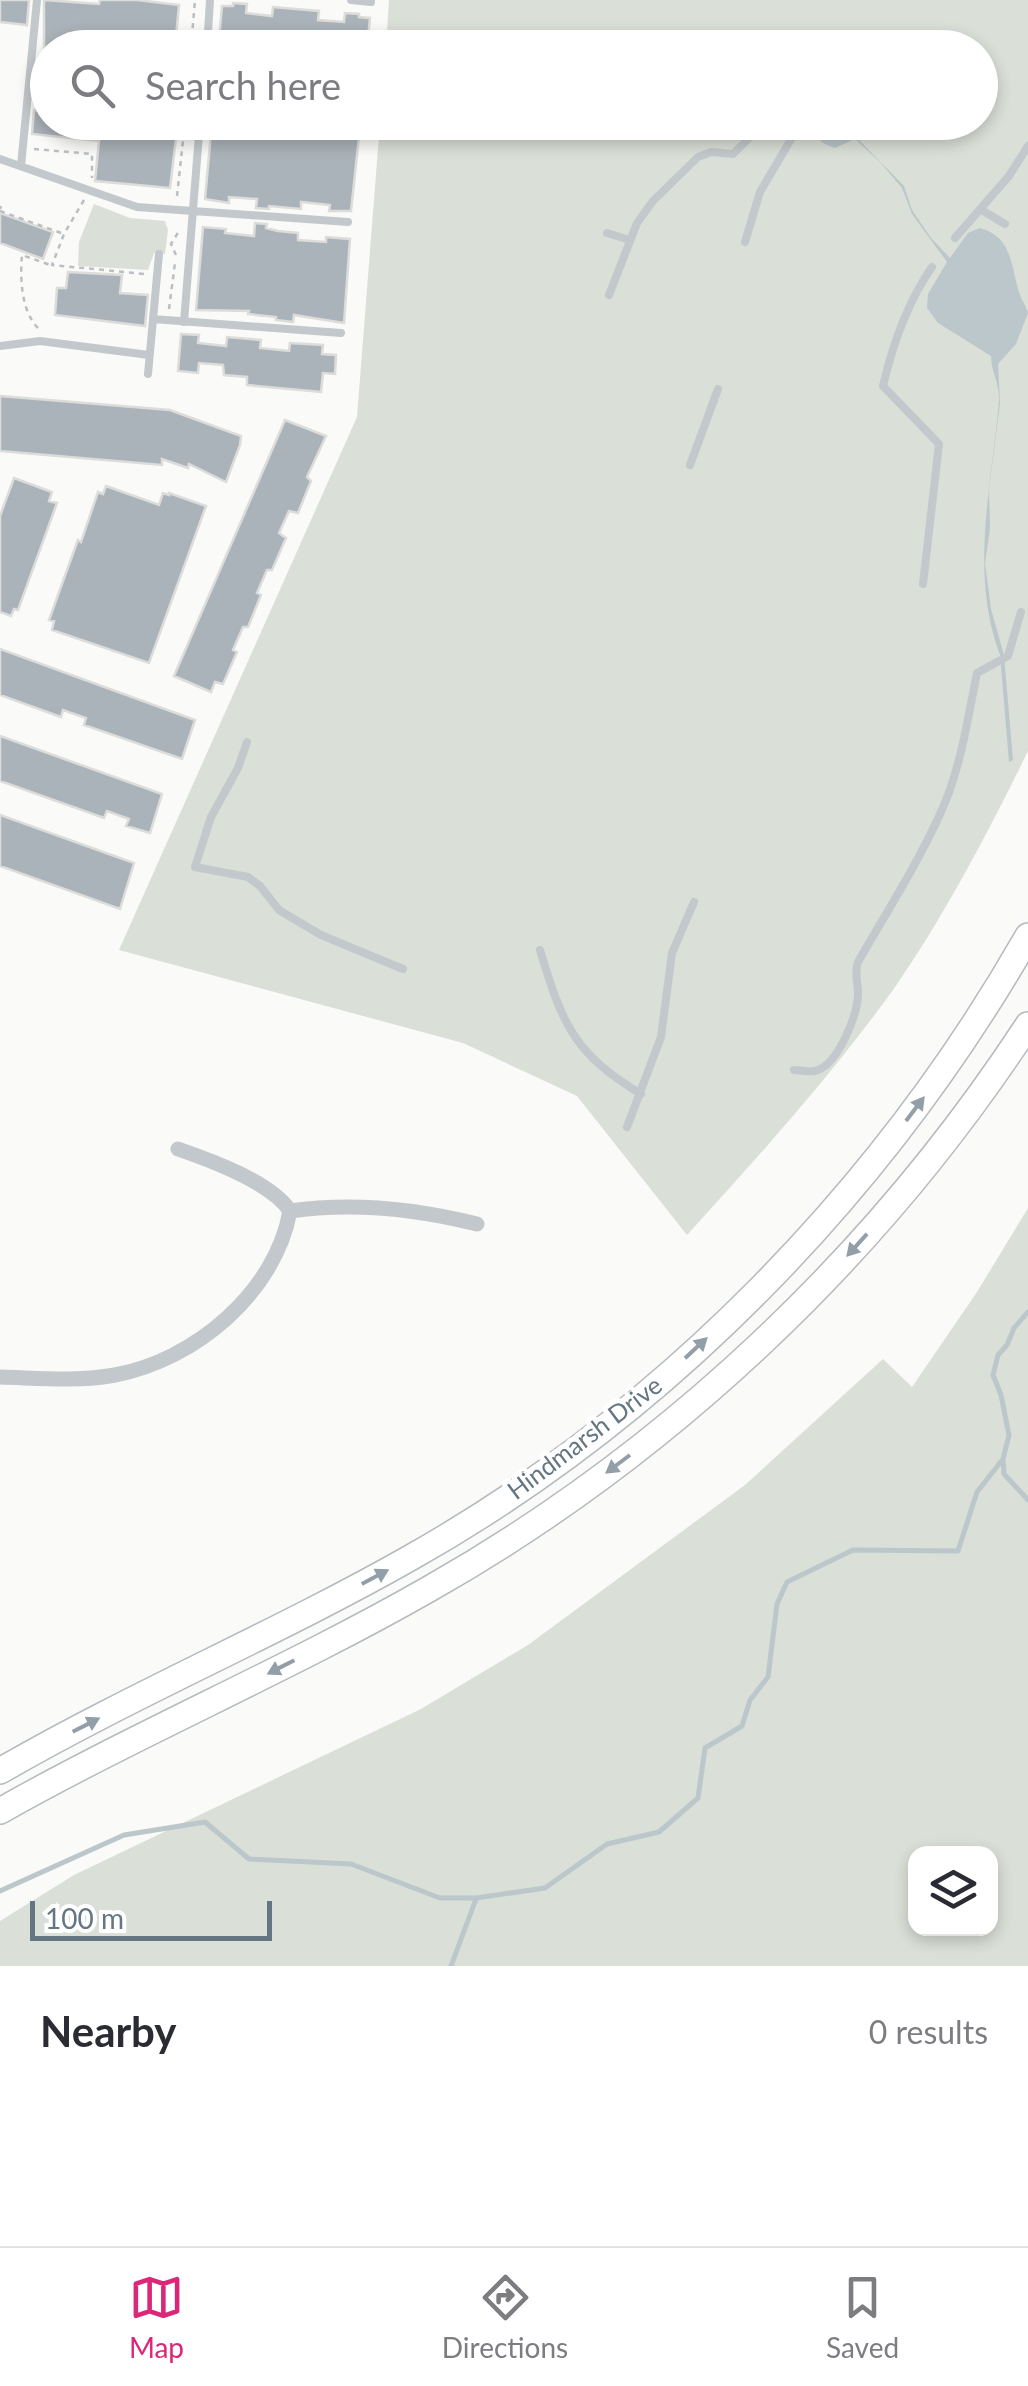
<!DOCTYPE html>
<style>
:root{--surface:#fff;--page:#f2f2f3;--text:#2b2b33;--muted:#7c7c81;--line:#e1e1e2;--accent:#db2777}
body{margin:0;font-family:Lato,sans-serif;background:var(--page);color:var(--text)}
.controls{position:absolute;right:30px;bottom:30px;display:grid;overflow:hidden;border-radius:20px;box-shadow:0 5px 15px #0003}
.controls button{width:90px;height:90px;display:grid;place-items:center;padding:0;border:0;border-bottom:2px solid var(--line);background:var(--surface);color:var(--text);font:50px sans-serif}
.scale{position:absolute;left:30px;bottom:25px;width:242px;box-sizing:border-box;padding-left:10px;border:5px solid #657683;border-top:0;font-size:28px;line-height:35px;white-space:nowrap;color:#657683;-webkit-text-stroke:8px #fff;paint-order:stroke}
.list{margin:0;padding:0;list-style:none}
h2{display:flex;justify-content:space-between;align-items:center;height:130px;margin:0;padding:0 40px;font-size:42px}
h2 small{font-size:32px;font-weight:400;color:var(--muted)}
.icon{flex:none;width:55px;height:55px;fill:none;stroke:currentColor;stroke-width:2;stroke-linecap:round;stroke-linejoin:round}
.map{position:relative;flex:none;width:1028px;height:1966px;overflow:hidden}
.search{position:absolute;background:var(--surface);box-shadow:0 5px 15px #0003;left:30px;right:30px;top:30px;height:110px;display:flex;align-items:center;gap:25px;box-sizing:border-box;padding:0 35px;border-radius:55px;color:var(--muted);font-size:38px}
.sheet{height:280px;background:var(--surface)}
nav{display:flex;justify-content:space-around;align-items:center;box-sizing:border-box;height:140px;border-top:2px solid var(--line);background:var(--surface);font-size:28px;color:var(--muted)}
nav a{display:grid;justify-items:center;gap:5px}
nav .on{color:var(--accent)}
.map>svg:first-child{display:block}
.green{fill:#dadfd7;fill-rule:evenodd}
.water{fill:#bbc7cb}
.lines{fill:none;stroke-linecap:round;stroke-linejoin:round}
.stream{stroke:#bbc7cb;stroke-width:5}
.building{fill:#aab3b9;stroke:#dcdcda;stroke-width:2.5}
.primary-casing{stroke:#b5babe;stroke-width:28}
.path{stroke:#bbbfc2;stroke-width:2.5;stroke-dasharray:5 5;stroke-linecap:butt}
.service{stroke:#c3c8cc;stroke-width:8}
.minor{stroke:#c3c8cc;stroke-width:15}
.primary{stroke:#fff;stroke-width:25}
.oneway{fill:#939fa8}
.labels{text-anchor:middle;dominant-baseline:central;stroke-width:10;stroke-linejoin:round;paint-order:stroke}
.street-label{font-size:25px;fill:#657683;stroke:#fff}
</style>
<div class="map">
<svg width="1028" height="1966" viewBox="0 0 1028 1966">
<rect width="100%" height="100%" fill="#fafaf8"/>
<path class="green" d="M389,0H1028V751C989,831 944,917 893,990C830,1077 759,1156 687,1235L577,1096L463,1043L119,950L357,417L380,123L980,122V48L386,47Z
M94,204L130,218L165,221L168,230L165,254L154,253L148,270L78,266L79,242Z
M1028,1208V1966H0V1921L74,1875L421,1709L528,1645L745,1485L883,1359L912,1387L977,1292ZM916,1854H990V1928H916Z"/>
<path class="water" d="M809,122L855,124L857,138L904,186L912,210L931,238L950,258L968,233L980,228C1011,236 1011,264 1018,289C1020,297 1025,304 1028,313L1016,344L998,364L1000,403L989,490L990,528L985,563L991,609L1004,655L1013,760L1009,762L1000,655C969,572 992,486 999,401C1000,384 991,371 991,356L938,323L927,308L928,294L947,262L912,214L902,188L880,162L855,139L835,148C820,143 816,138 807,126Z"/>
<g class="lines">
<path class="stream" d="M1003,1459L1004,1474L1028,1500
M0,1891L124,1835L205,1822L249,1859L351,1864L440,1898H476L545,1888L607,1844L659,1832L698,1798L705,1748L742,1726L750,1700L768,1677L777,1604L787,1582L853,1550L958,1551L977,1492L1003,1459L1009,1435L1001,1395L993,1375L998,1355L1007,1345L1014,1328L1028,1312
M451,1966L476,1899"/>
</g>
<path class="building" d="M0,0H29L27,25L0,22Z
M44,0L99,4L100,0H137L179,5L176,37L142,34L138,48H44Z
M233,3L247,4L246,13L272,16L273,7L319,11L318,20L344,22L345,13L359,14V17L370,18L367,48L282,43V48H269L270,43L219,39L222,6H233Z
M34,110L48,111V122H178L170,188L95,181L99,141L32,134Z
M212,122H308V129L336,131V126L360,128L351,211H329L330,205L301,202V209L269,206V209L256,208L257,199L229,197V203L205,199Z
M0,213L53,232L43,259L0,243Z
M255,223L267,224L266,228L278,231L298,233V240L326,242V237L350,239L344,323L294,315L293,322L276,320V317L248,314L249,311L196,310L203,227L226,229L225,233L254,236Z
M68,272L122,275L120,293L148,295L145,326L55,315L57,288H66Z
M181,334L199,335L198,343L226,346L227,337L261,340L260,348L289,351L290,343L323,345L322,354L336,355L335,374L323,373L321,392L247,385V377L224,375L223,365L199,363L198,373L178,371Z
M0,396L170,410L241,436L240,445L226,482L189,464L188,468L162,459V465L0,451Z
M285,420L326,436L307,477L311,481L298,513L289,511L279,533L286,538L272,570H267L257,593L261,595L248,627H243L233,650L237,652L223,684L215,682L211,692L174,676Z
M14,478L52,492L49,501L57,503L18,610L14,609L11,616L0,612V516Z
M106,486L159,505L163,493L169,495V493L206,506L149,663L52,630L54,621L49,620L75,548L78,540L81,542L98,492L103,494Z
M0,649L195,720L182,759L84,725L86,718L63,710L61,717L0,695Z
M0,736L162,794L150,833L126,826L129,819L107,811L104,818L0,781Z
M0,815L134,863L120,909L0,866Z"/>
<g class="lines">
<defs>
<path id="primary" d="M0,1771C133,1694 276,1634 410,1558C666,1414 883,1190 1028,936
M0,1811C140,1732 289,1669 429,1589C669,1453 877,1256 1028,1025"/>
</defs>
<use href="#primary" class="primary-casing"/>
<path class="path" d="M191,48L195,0
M34,149L92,154V178
M177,196L185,122
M84,200L64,234L52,265L145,274
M0,209L1,206
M0,211L64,234
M176,255L171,244L179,231
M169,309L175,263
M38,328C21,311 20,278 22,255L50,265"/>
<path class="service" d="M351,0L371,2
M207,48L210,0
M866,48L873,36L892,48
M29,89L48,90
M0,159L137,207L348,222
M21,166L37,0
M980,209L1005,224
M607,233L630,240
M955,238L1009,176L1028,146
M745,242L760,192L800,124
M609,295L637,223L653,201L698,157L711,152L733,154L765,122
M153,319L341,333
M184,322L200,122
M0,346L40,341L149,355
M148,374L159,254
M690,465L718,389
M923,584L939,444L883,386C893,343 907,303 932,267
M247,742L238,768L211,817L195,867L248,877L260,886L279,910L321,935L403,969
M540,950C562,1023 573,1053 641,1094
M794,1070C802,1070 811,1073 818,1070C839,1062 858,1014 858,993C858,981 854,974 858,962C886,913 917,865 940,814C961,769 967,721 977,673L1008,656L1021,612
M627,1127L661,1037L672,953L694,902"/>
<path class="minor" d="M178,1149C210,1160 271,1182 290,1211
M290,1211C352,1202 417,1209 477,1224
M0,1377C38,1378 77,1382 115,1375C195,1360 275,1293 290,1211"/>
<use href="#primary" class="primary"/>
</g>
<defs><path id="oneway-solid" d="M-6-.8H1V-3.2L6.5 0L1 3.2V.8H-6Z" transform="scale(2.5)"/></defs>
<g class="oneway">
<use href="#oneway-solid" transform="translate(915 1109) rotate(-53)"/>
<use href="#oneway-solid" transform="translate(857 1245) rotate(132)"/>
<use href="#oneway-solid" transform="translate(696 1348) rotate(-43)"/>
<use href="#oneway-solid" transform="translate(618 1464) rotate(143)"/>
<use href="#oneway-solid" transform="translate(375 1577) rotate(-28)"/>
<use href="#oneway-solid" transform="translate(281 1667) rotate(153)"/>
<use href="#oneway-solid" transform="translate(86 1725) rotate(-27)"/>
</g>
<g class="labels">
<g class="street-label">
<text transform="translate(584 1437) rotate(-37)">Hindmarsh Drive</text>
</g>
</g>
</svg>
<div class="controls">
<button><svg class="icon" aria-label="layers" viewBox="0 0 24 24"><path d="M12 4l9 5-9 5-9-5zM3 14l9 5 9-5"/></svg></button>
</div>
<div class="scale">100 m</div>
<div class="search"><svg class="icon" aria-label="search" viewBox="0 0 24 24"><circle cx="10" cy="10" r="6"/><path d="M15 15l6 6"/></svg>Search here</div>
</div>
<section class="sheet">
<h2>Nearby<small>0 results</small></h2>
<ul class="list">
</ul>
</section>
<nav>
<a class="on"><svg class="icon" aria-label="map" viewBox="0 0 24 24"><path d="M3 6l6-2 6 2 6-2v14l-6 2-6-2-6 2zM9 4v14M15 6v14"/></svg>Map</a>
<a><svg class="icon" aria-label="directions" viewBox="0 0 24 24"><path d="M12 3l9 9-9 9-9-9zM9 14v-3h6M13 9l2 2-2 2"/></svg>Directions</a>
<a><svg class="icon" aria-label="saved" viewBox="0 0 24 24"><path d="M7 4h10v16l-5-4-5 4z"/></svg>Saved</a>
</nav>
